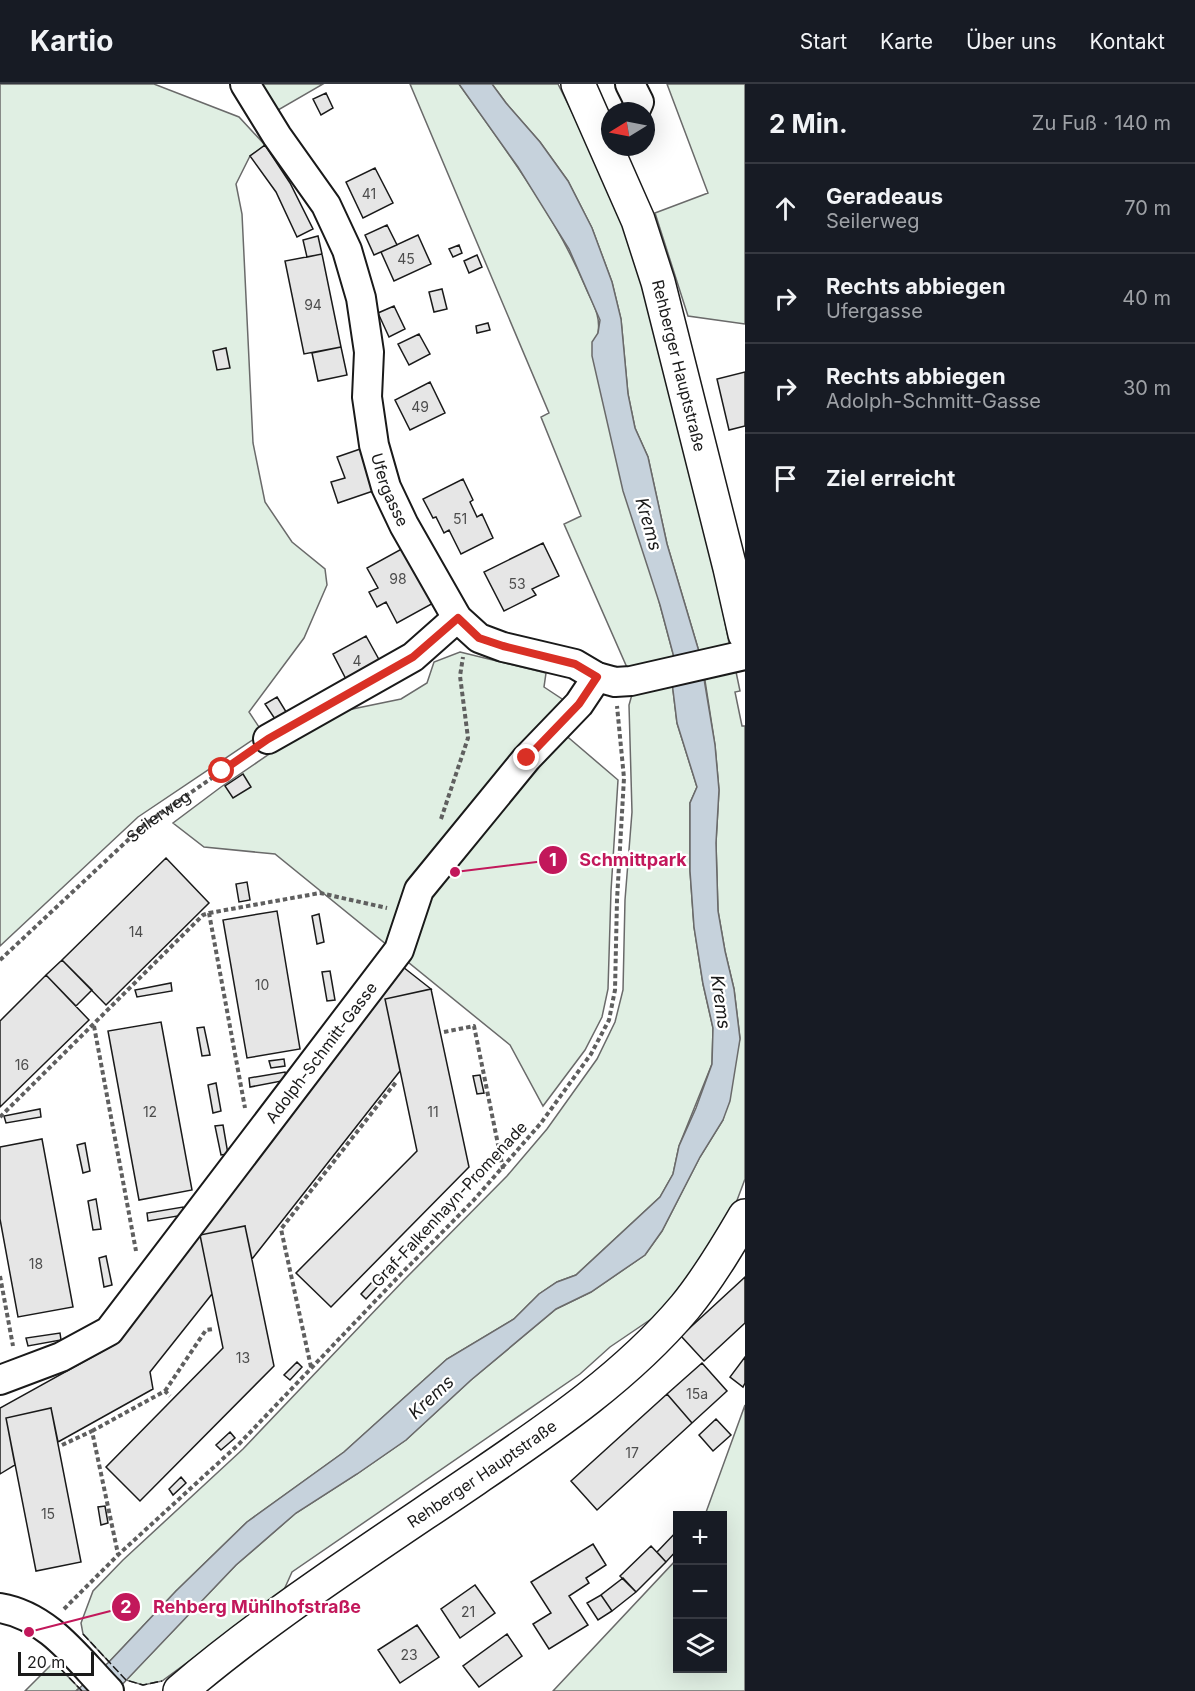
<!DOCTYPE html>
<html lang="de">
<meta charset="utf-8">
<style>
:root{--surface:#171b24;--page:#242831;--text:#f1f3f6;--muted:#9ea1a6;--line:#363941}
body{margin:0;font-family:Inter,sans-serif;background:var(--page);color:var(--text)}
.controls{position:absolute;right:18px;bottom:18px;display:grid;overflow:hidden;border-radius:0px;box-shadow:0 6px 24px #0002}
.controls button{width:54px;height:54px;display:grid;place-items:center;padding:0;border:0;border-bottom:2px solid var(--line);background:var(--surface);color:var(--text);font:30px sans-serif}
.compass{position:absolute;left:601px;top:18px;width:54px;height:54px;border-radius:50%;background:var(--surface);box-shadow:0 6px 24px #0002;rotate:260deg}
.scale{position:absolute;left:18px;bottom:15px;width:76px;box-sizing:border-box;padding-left:6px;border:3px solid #1a1a1a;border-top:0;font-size:16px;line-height:21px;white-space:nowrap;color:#1a1a1a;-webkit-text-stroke:4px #fff;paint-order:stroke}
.stop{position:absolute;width:18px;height:18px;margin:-14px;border:4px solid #d93025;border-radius:50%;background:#fff}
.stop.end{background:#d93025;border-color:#fff;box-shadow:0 2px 6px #0008}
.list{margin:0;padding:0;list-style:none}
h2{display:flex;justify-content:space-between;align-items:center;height:78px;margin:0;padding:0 24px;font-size:26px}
h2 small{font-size:20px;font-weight:400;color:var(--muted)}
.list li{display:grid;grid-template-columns:39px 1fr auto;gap:18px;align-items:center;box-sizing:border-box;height:90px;padding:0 24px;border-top:2px solid var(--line)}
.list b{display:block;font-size:22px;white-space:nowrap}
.list p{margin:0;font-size:20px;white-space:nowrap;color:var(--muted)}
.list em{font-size:20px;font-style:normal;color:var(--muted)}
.icon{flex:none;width:33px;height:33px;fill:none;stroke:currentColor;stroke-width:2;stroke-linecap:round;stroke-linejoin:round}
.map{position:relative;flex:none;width:745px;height:1607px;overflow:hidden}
header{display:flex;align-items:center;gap:36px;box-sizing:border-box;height:84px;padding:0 30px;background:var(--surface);border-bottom:2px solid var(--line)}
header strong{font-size:28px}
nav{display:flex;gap:33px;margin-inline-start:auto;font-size:21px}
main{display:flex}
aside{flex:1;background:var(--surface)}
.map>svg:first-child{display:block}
.green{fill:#e0efe3;stroke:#6a6a6a;stroke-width:1.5}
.water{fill:#c6d2dc;stroke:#6a6a6a;stroke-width:1.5}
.building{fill:#e6e6e6;stroke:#1a1a1a;stroke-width:1.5}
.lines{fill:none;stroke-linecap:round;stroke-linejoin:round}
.minor-casing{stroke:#1a1a1a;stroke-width:32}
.major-casing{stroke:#1a1a1a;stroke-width:36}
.path{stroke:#5f5f5f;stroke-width:4;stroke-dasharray:4.5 3;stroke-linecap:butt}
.minor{stroke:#fff;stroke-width:28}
.major{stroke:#fff;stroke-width:33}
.fence{stroke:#1a1a1a;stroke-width:1.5;stroke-dasharray:8 3;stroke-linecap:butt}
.route{stroke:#d93025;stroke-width:8}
.labels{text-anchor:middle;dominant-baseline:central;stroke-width:4.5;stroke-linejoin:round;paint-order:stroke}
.number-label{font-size:14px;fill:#4d4d4d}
.street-label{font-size:16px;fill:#1a1a1a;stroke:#fff}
.water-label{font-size:18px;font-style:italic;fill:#1a1a1a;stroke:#fff}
.leader{fill:none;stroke:#c2185b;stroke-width:2}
.callout-dot{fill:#c2185b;stroke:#fff;stroke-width:2}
.mark-label{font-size:18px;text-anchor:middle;font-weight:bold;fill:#fff}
.callout-label{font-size:18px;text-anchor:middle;font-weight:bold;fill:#c2185b;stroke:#fff;stroke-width:4.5;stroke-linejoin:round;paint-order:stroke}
</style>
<header>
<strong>Kartio</strong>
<nav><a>Start</a><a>Karte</a><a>Über uns</a><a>Kontakt</a></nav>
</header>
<main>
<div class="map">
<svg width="745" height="1607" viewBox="0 0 745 1607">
<rect width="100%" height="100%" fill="#fff"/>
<path class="green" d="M0,0H154L239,33L265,61L250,72L236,100L242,130L253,359L265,418L292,458L325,485L327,501L304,554L249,628L263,649L138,733L0,862Z
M255,0H323L273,29Z
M410,0H459C505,65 554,129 585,202C592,219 601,230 598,249L660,521L675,577L629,588L564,440L581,432L541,333L549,329Z
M492,0H558L594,73L624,140L643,203L715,487L730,564L700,571L667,460L648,373L635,344L628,310L621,235L612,198L592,144L568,97L540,58L506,19Z
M667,0H745V240L688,232L655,129L708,109Z
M460,568L546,589L544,603L565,617L549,637L618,696L611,807L608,905L602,933L585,966L543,1022L510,961L275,770L204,763L173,739L221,703L284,660L338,628L401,615L427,599L434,578Z
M735,583L740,607L735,608L742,642H745V1095L736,1119L708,1167L660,1229L610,1263L580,1290L292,1488L283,1508L162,1597L143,1601L126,1596L236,1481L296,1429L357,1390L406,1356L471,1296L556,1225L591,1208L645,1171L662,1147L700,1073L723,1036L740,954L734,905L725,867L718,827L716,759L719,706L715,661L704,590Z
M672,598L677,639L697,703L690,719V787L694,843L703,900L713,944L712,980L679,1062L673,1090L660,1113L576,1191L557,1198L539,1210L514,1235L447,1275L344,1368L247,1438L176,1507L109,1578L83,1550L81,1539L93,1507L123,1476L243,1365L404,1196L507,1092L547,1045L597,975L615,938L623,906L625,816L632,728L629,621L633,607Z
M745,1321V1607H553L677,1475L678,1584H722V1432L705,1431Z
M54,1578L79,1604L76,1607H25Z"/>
<path class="water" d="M459,0H492L506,19L540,58L568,97L592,144L612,198L621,235L628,310L635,344L648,373L667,460L700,571L715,661L719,706L716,759L718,827L725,867L734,905L740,955L730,1017L723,1036L700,1073L662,1147L645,1171L591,1208L556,1225L471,1296L406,1356L357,1390L296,1429L236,1481L116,1607H76L109,1578L176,1507L247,1438L344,1368L447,1275L514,1235L539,1210L557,1198L576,1191L660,1113L673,1090L679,1062L696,1024L712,980L713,944L703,900L694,843L690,787V719L697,703L677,639L672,598L675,577L660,521L623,407L592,272V258L598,249L600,236L569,165L518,83Z"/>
<path class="building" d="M326,9L333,24L321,31L313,15Z
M265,61L290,99L313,145L297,153L276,108L250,72Z
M375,84L393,119L363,134L346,98Z
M387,141L397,161L374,171L365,151Z
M418,151L431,180L394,197L381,168Z
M318,152L322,170L307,173L303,156Z
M459,161L462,169L453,173L449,165Z
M322,170L341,263L304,270L285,177Z
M477,171L482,183L469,189L464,177Z
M442,205L447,225L434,228L429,208Z
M394,222L405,245L389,253L378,229Z
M488,239L490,246L477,249L476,242Z
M419,250L430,270L409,281L398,260Z
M341,263L347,291L318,297L312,269Z
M226,264L230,284L217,286L213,267Z
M745,288V342L729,346L717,295Z
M430,298L445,329L410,346L395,316Z
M366,363L379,405L338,419L331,398L345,394L337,373Z
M463,395L473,416L470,418L477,433L482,430L493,454L461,470L449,446L444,449L436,433L433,434L423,415Z
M543,459L559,492L532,505L536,511L504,527L484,488Z
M407,462L437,517L397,539L386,518L377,523L369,508L378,504L367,484Z
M366,552L382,581L348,599L333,570Z
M277,613L288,631L277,638L265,620Z
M243,690L251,703L233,714L225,702Z
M166,774L209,819L106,921L62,876Z
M247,798L250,816L239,818L236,800Z
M277,827L300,965L247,974L223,836Z
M319,830L324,858L317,860L312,832Z
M62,876L92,906L76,922L46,891Z
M403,883L431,905L385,915L400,987L252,1175L245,1142L200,1151L212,1210L150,1288L153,1305L58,1358L51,1324L6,1334L15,1381L0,1390V1324L114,1261Z
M330,887L335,916L327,917L322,888Z
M46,891L89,936L0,1023V937Z
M171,899L172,907L137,913L135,906Z
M431,905L469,1083L331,1223L296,1189L417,1067L385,915Z
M161,938L192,1106L139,1116L108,947Z
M204,943L210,971L202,972L197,944Z
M284,975L285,982L271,984L269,977Z
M285,988L287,996L250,1003L249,994Z
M480,991L484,1009L477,1010L473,992Z
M216,999L221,1027L213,1029L208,1001Z
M40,1025L41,1033L6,1039L4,1032Z
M223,1041L228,1070L221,1071L215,1042Z
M42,1055L73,1223L18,1233L0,1135V1063Z
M85,1059L90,1087L83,1089L77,1061Z
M484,1081L489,1085L477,1099L471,1094Z
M96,1115L101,1145L93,1146L88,1117Z
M183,1123L184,1131L148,1137L147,1129Z
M245,1142L274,1282L140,1417L106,1383L223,1264L200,1151Z
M418,1150L423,1155L411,1168L405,1163Z
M106,1172L112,1201L104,1203L99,1174Z
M745,1193V1239L704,1277L681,1252Z
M373,1197L378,1202L366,1215L361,1210Z
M60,1249L61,1256L28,1262L26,1254Z
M745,1273V1299L743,1303L730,1293Z
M297,1278L302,1283L290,1296L284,1291Z
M702,1279L727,1307L692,1339L667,1310Z
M667,1310L692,1339L597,1426L571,1397Z
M51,1324L81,1478L36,1487L6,1334Z
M716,1335L731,1351L713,1367L699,1351Z
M230,1348L235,1354L221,1366L216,1361Z
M181,1393L186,1399L173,1411L169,1405Z
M105,1422L108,1439L101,1441L98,1423Z
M678,1446V1465L666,1478L657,1468Z
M593,1460L606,1481L586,1494L589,1499L569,1512L588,1541L549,1565L533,1540L551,1529L531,1498Z
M651,1462L666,1478L636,1508L620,1492Z
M623,1494L636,1508L612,1527L601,1511Z
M475,1501L495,1529L460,1554L441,1525Z
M601,1511L612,1527L598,1536L587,1519Z
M417,1541L439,1573L400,1599L378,1566Z
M507,1550L522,1572L479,1603L463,1582Z"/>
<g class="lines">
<defs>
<g id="minor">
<path id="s2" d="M245,0L277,52L326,121L347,166L361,214L369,268L367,313L374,361L386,403L404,441L457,534L479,554L503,563L575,580L597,593L615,598L631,597L745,571"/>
<path d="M630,0L639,18L635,27"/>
<path d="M268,655L413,573L457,534"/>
<path id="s3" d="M0,1296L61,1273L109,1247L399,866L419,806L527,674L579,620L597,593"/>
<path d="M0,1524C48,1532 77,1574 109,1607"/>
</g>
<g id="major">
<path id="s4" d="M578,0L638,136L658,198L730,484L745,550"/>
<path id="s5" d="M180,1607C272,1529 375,1463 475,1395C550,1344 626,1293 685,1223C708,1195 727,1163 745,1132"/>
</g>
</defs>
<use href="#minor" class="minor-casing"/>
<use href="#major" class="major-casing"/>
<g class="path">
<path d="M441,735L468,654L460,592L463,573"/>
<path d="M209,829L320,809L387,824"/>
<path id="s1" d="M0,876L144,741L248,669"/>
<path d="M94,942L136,1167"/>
<path d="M444,948L474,942L503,1085"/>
<path d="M0,1033L203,831L209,829L245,1024"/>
<path d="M0,1192L13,1262"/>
<path d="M311,1283L281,1145L396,998"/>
<path d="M165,1307L206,1246L213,1245"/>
<path d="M92,1347L165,1307L170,1312"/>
<path d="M62,1361L92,1347L118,1470"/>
<path d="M64,1525L118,1471L239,1360L400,1191L473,1117L541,1039L591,970L609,936L615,906L617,816L624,694L617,622"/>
</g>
<use href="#minor" class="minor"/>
<use href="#major" class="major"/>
<path class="fence" d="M83,1550L126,1596L143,1601L162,1597
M54,1578L82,1607"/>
</g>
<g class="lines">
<path class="route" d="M222,687L268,655L413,573L458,534L479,554L503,562L575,580L597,593L579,620L527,674"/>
</g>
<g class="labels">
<g class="number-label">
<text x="369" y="109">41</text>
<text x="406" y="174">45</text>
<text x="313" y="220">94</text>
<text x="420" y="322">49</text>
<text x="460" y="434">51</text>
<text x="398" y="494">98</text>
<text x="517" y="499">53</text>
<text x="357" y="576">4</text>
<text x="136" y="847">14</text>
<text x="262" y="900">10</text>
<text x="22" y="980">16</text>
<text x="150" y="1027">12</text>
<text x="433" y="1027">11</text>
<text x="36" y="1179">18</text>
<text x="243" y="1273">13</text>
<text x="697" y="1309">15a</text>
<text x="632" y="1368">17</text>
<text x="48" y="1429">15</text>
<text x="468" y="1527">21</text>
<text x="409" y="1570">23</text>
</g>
<g class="street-label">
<text stroke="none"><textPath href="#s4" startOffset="300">Rehberger Hauptstraße</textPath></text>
<text stroke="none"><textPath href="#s2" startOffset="441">Ufergasse</textPath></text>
<text stroke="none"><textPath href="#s1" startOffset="214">Seilerweg</textPath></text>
<text stroke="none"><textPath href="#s3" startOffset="470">Adolph-Schmitt-Gasse</textPath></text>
<text transform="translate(449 1120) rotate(-47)">Graf-Falkenhayn-Promenade</text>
<text stroke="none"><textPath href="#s5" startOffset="372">Rehberger Hauptstraße</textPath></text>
</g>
<g class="water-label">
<text transform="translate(649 440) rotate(74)">Krems</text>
<text transform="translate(721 918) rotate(82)">Krems</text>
<text transform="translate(431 1313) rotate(-43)">Krems</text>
</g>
</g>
<path class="leader" d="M455 788L553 776M29 1548L126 1523"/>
<g class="callout-dot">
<circle cx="455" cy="788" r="6"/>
<circle cx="29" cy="1548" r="6"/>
<circle cx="553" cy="776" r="15"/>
<circle cx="126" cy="1523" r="15"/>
</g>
<g class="mark-label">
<text x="553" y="782">1</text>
<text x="126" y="1529">2</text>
</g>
<g class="callout-label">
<text x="633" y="782">Schmittpark</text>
<text x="257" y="1529">Rehberg Mühlhofstraße</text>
</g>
</svg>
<div class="controls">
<button>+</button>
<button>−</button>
<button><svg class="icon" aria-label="layers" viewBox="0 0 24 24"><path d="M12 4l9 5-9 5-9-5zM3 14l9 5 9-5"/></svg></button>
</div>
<svg class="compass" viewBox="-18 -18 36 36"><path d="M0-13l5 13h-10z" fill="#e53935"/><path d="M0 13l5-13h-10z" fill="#9ea1a6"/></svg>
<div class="scale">20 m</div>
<div class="stop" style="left:222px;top:687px"></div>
<div class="stop end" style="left:527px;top:674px"></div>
</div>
<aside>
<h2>2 Min.<small>Zu Fuß · 140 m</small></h2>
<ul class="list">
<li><svg class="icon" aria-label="ahead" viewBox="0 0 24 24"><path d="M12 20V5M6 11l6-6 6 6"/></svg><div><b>Geradeaus</b><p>Seilerweg</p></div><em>70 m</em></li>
<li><svg class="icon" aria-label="right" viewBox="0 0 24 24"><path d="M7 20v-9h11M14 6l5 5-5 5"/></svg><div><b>Rechts abbiegen</b><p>Ufergasse</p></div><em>40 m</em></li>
<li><svg class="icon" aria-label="right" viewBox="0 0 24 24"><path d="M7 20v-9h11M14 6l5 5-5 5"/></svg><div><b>Rechts abbiegen</b><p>Adolph-Schmitt-Gasse</p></div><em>30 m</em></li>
<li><svg class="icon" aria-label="arrive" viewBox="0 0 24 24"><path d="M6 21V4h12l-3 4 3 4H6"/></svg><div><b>Ziel erreicht</b></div></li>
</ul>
</aside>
</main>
